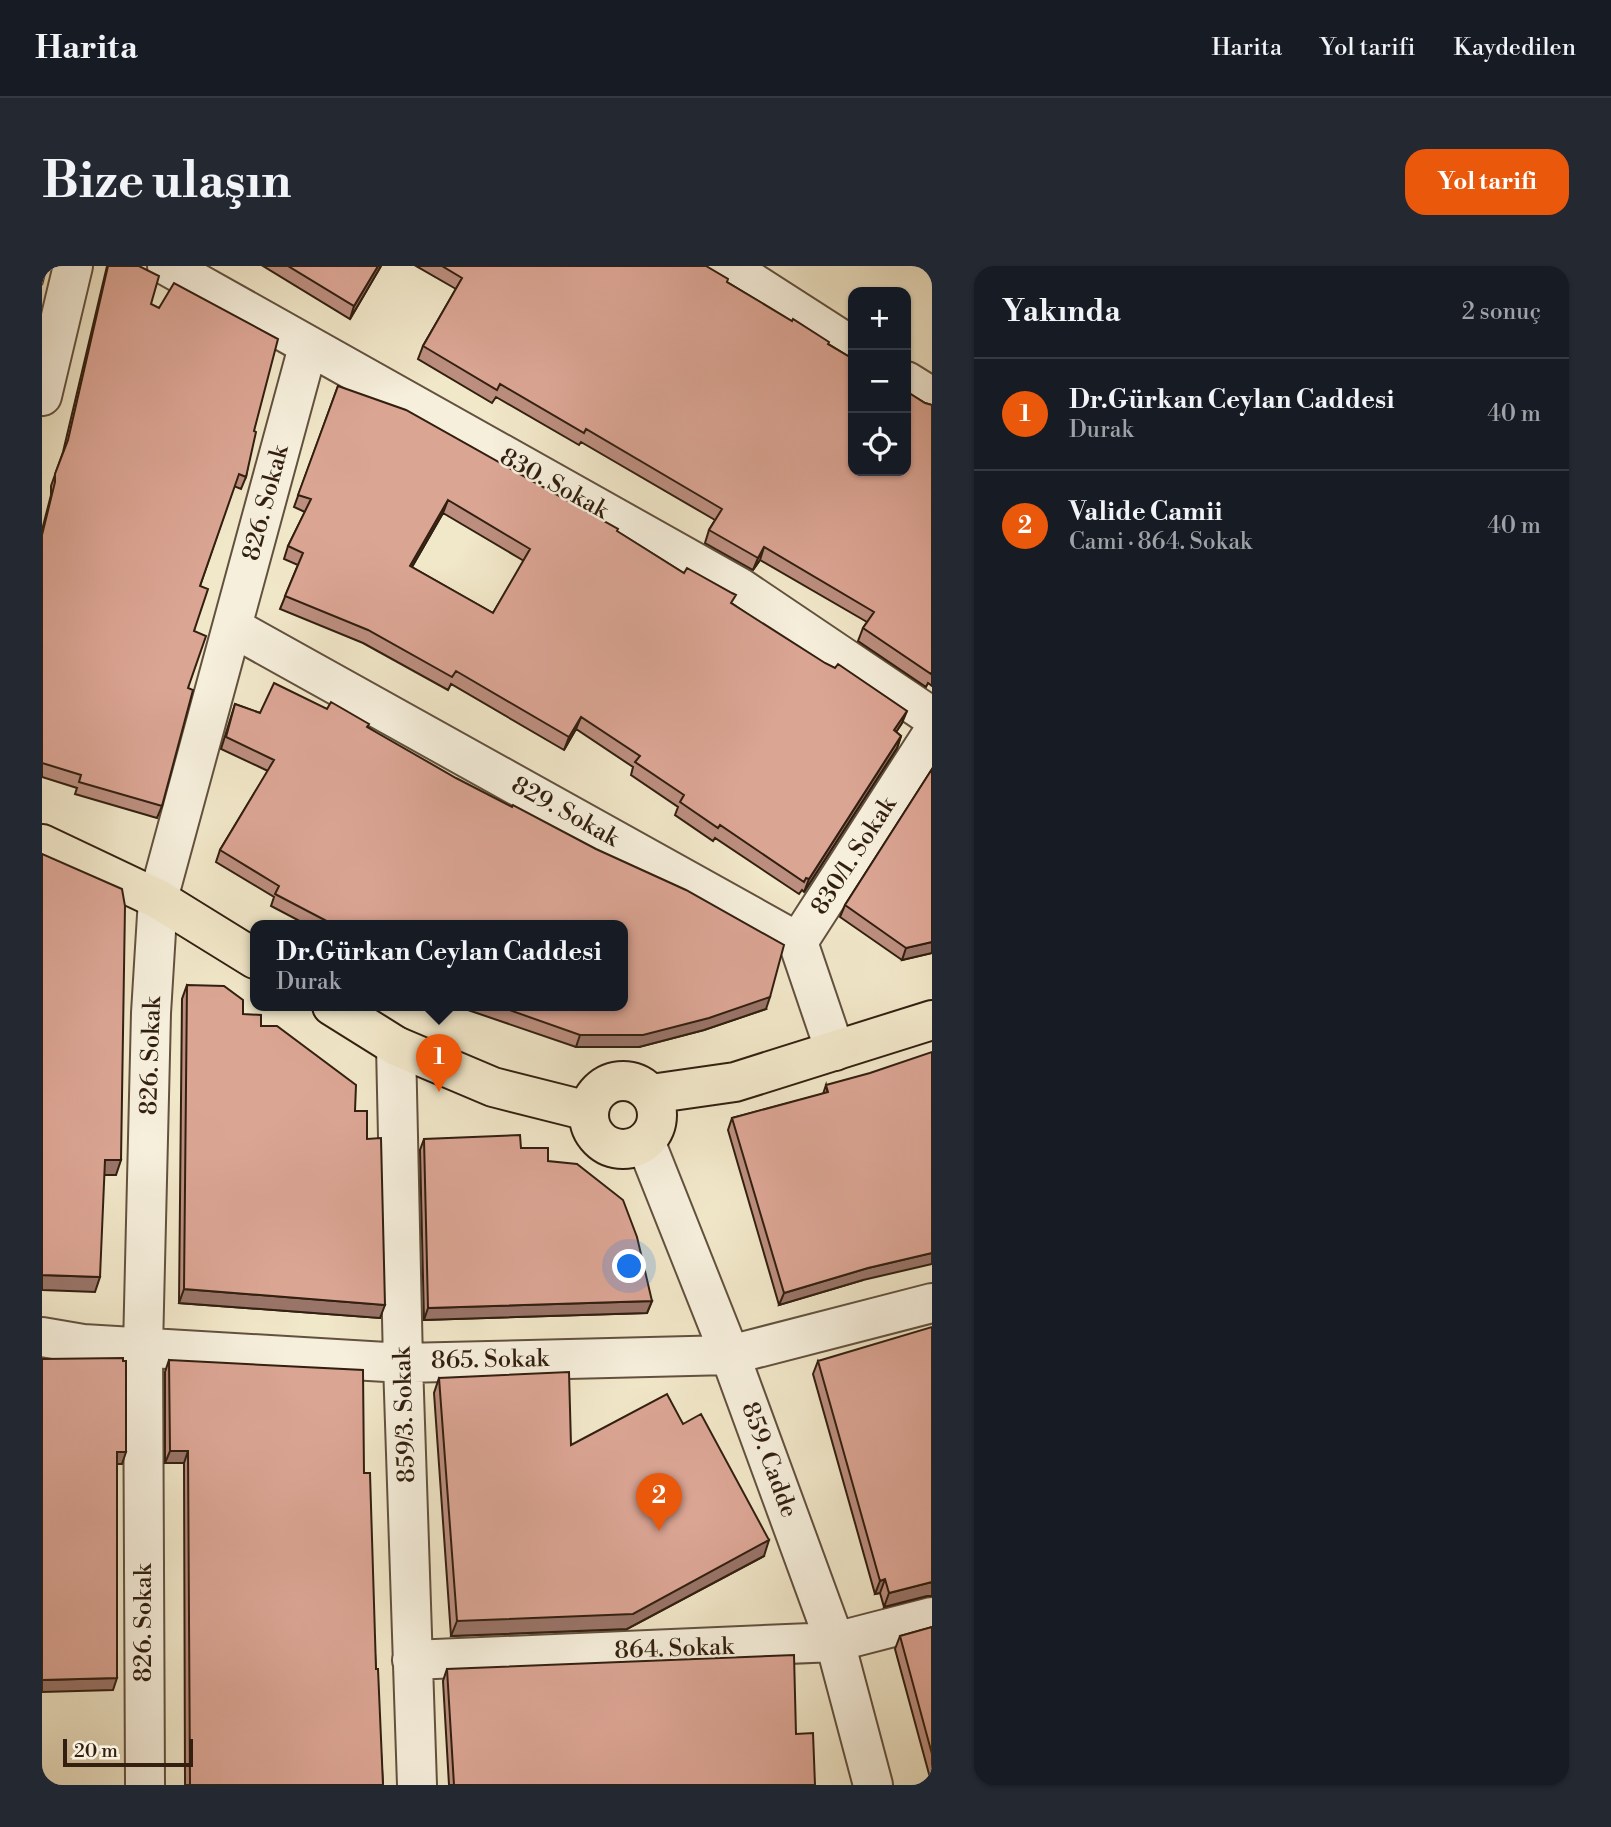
<!DOCTYPE html>
<html lang="tr">
<meta charset="utf-8">
<style>
:root{--surface:#171b24;--page:#242831;--text:#f1f3f6;--muted:#9ea1a6;--line:#363941;--accent:#ea580c}
body{margin:0;font-family:"Libre Bodoni",serif;background:var(--page);color:var(--text)}
.controls{position:absolute;right:21px;top:21px;display:grid;overflow:hidden;border-radius:14px;box-shadow:0 2px 5px #0004}
.controls button{width:63px;height:63px;display:grid;place-items:center;padding:0;border:0;border-bottom:2px solid var(--line);background:var(--surface);color:var(--text);font:35px sans-serif}
.scale{position:absolute;left:21px;bottom:18px;width:130px;box-sizing:border-box;padding-left:7px;border:4px solid #321f10;border-top:0;font-size:19px;line-height:24px;white-space:nowrap;color:#321f10;-webkit-text-stroke:5px #f6efdc;paint-order:stroke}
.you{position:absolute;left:588px;top:1001px;width:24px;height:24px;margin:-18px;border:5px solid #fff;border-radius:50%;background:#1a73e8;box-shadow:0 0 0 10px #1a73e833}
.badge{display:grid;place-items:center;width:46px;height:46px;border-radius:50%;background:var(--accent);color:#fff;font-size:23px;font-weight:700}
.pin{position:absolute;translate:-50% -58px;filter:drop-shadow(0 2px 4px #0008)}
.pin::after{content:'';position:absolute;top:37px;width:24px;height:21px;background:inherit;clip-path:polygon(0 0,100% 0,50% 100%)}
.popup{position:absolute;left:208px;top:654px;width:378px;height:91px;box-sizing:border-box;display:grid;place-content:center;border-radius:14px;background:var(--surface);filter:drop-shadow(0 2px 5px #0005);font-size:23px;white-space:nowrap;color:var(--muted)}
.popup b{font-size:26px;color:var(--text)}
.popup::after{content:'';position:absolute;left:50%;top:100%;margin-left:-14px;border:14px solid transparent;border-top-color:var(--surface)}
.list{margin:0;padding:0;list-style:none}
h2{display:flex;justify-content:space-between;align-items:center;height:91px;margin:0;padding:0 28px;font-size:30px}
h2 small{font-size:23px;font-weight:400;color:var(--muted)}
.list li{display:grid;grid-template-columns:46px 1fr auto;gap:21px;align-items:center;box-sizing:border-box;height:112px;padding:0 28px;border-top:2px solid var(--line)}
.list b{display:block;font-size:26px;white-space:nowrap}
.list p{margin:0;font-size:23px;white-space:nowrap;color:var(--muted)}
.list em{font-size:23px;font-style:normal;color:var(--muted)}
.icon{flex:none;width:38px;height:38px;fill:none;stroke:currentColor;stroke-width:2;stroke-linecap:round;stroke-linejoin:round}
.map{position:relative;flex:none;width:890px;height:1519px;overflow:hidden;border-radius:21px}
header{display:flex;align-items:center;gap:42px;box-sizing:border-box;height:98px;padding:0 35px;background:var(--surface);border-bottom:2px solid var(--line)}
header strong{font-size:33px}
nav{display:flex;gap:38px;margin-inline-start:auto;font-size:24px}
.intro{display:flex;align-items:center;justify-content:space-between;box-sizing:border-box;height:168px;padding:0 42px}
h1{margin:0;font-size:49px}
.button{padding:18px 32px;border-radius:21px;background:var(--accent);color:#fff;font-size:24px;font-weight:700}
main{display:flex;gap:42px;padding:0 42px}
aside{flex:1;background:var(--surface);border-radius:21px;box-shadow:0 2px 5px #0004}
.map>svg:first-child{display:block}
.lines{fill:none;stroke-linecap:round;stroke-linejoin:round}
.minor-casing{stroke:#62513e;stroke-width:42}
.major-casing{stroke:#321f10;stroke-width:42}
.minor{stroke:#f6efdc;stroke-width:38}
.major{stroke:#f1e7c9;stroke-width:38}
.wall{fill:#bc8e7f;stroke:#321f10;stroke-width:2;fill-rule:evenodd}
.shaded-wall{fill:#997468;stroke:#321f10;stroke-width:2}
.building{fill:#dba594;stroke:#321f10;stroke-width:2;fill-rule:evenodd}
.labels{text-anchor:middle;dominant-baseline:central;stroke-width:5;stroke-linejoin:round;paint-order:stroke}
.street-label{font-size:24px;fill:#321f10;stroke:#f6efdc}
</style>
<header>
<strong>Harita</strong>
<nav><a>Harita</a><a>Yol tarifi</a><a>Kaydedilen</a></nav>
</header>
<div class="intro"><h1>Bize ulaşın</h1><a class="button">Yol tarifi</a></div>
<main>
<div class="map">
<svg width="890" height="1519" viewBox="0 0 890 1519">
<rect width="100%" height="100%" fill="#f1e7c9"/>
<filter id="stains"><feTurbulence type="fractalNoise" baseFrequency=".00286" numOctaves="4"/><feColorMatrix values="0 0 0 0 .2 0 0 0 0 .09 0 0 0 0 .02 0 0 0 .5 -.17"/></filter>
<radialGradient id="worn" r=".72"><stop offset=".6" stop-color="#630" stop-opacity="0"/><stop offset="1" stop-color="#630" stop-opacity=".3"/></radialGradient>
<g class="lines">
<defs>
<path id="minor" d="M125,0L697,321L890,451
M685,0L811,81
M864,115L890,131
M0,130L31,0
M190,361L756,676L793,785
M756,676L890,468
M354,780L361,1097L375,1519
M603,875L688,1089L793,1376L831,1519
M0,1071L41,1078L361,1097L688,1089L890,1037
M370,1394L793,1376L890,1351
M103,1519L101,1082L109,747L116,633L266,81"/>
<path id="major" d="M0,578L116,633L213,693
M290,740L354,780L451,821L546,845
M547 849a34 34 0 1 1 68 0a34 34 0 1 1-68 0Z
M609,828L693,816L890,754"/>
</defs>
<use href="#minor" class="minor-casing"/>
<use href="#major" class="major-casing"/>
<use href="#minor" class="minor"/>
<use href="#major" class="major"/>
</g>
<path class="wall" d="M65,0H97L109,38L212,165L204,211L199,223L192,220L158,320L152,365L146,422L120,540L115,552L33,528L35,522L0,511V264L9,229V220L21,186Z
M221,0H339L308,53Z
M374,0H664L685,16L883,137L890,139V420L886,417L884,421L816,375L821,362L825,356L718,294L711,304L663,277L667,264L673,254L539,176L537,179L454,131L450,137L376,93L381,80L414,23Z
M296,120L576,266L691,338L860,457L854,466L859,470L855,482L762,626L760,624L757,628L673,572L671,575L633,549L636,541L589,509L591,501L534,463L522,484L409,418L406,424L321,377L238,343L256,299L242,293L246,280L263,246L252,241ZM401,247L482,295L451,347L370,301Z
M193,438L218,447L285,443L326,461L724,743L662,764L597,781H534L426,744L420,740H581V660H267L229,640L232,631L174,596L178,584L226,505L179,483Z
M890,503V687L860,694L798,651L803,639Z
M145,719L201,748L219,760L313,845L338,1052L137,1037L140,733Z
M784,819L821,1014L737,1039L686,864L690,852L781,828Z
M382,873L479,882L506,895L610,1035L605,1047L382,1054L378,884Z
M127,1094L322,1207L341,1519H143L142,1197H123V1106Z
M776,1095L890,1330H885L842,1341L838,1327L833,1328L771,1108Z
M397,1112L529,1179L641,1158L722,1290L585,1363L409,1370L392,1127Z
M890,1361V1519L853,1383L858,1370Z
M405,1403L754,1468L773,1519H407L401,1415Z"/>
<path class="shaded-wall" d="M336,0H339L308,53L312,40Z
M406,234L401,247L363,313L368,300Z
M722,281L718,294L711,304L716,292Z
M865,445L860,457L847,477L852,464Z
M539,451L534,463L522,484L527,471Z
M859,470L855,482L762,626L767,613Z
M890,676V687L860,694L864,682Z
M728,731L724,743L662,764L597,781H534L538,769Z
M63,894H79L74,909H58Z
M890,987V998L821,1014L737,1039L742,1027L826,1002Z
M0,1009L58,1011L53,1026L0,1024Z
M142,1023L343,1039L338,1052L137,1037Z
M610,1035L605,1047L382,1054L386,1042Z
M128,1185H146L142,1197H123Z
M75,1186H84L80,1198H71Z
M727,1274L722,1290L585,1363L409,1370L415,1355Z
M843,1313L838,1327L833,1328L838,1315Z
M890,1316V1330H885L842,1341L847,1327Z
M75,1412L71,1424L0,1426V1414Z"/>
<path class="building" d="M0,0H5L0,19Z
M66,0H97L117,10L109,38L117,42L132,17L236,73L212,165L214,166L204,211L197,208L158,320L166,323L152,365L164,370L146,422L151,424L120,540L37,516L39,509L0,497V269L13,216V208L26,174Z
M246,0H336L312,40Z
M400,0H664L686,13L685,16L750,55L751,53L787,76L786,78L811,93V205H864V125L883,137L890,139V406L889,408L821,362L832,346L722,281L716,292L667,264L680,243L544,163L542,167L458,118L455,124L381,80L420,12Z
M296,120L364,144L576,263L575,265L642,307L645,302L690,327L694,329L689,337L783,397L793,402L796,398L865,445L852,464L859,470L767,613L764,612L762,616L678,559L676,562L638,536L642,529L593,496L598,490L539,451L527,471L414,405L410,411L326,364L243,330L261,287L246,280L269,233L256,229ZM406,234L488,283L451,347L368,300Z
M232,417L285,443L289,436L327,458L325,461L414,512L470,541L471,539L554,583L644,624L742,679L728,731L667,752L601,769H538L456,740H581V660H294L233,628L237,620L178,584L232,494L184,471L193,438L218,447Z
M890,503V676L864,682L803,639Z
M0,588L80,623L83,640L79,894H63L58,1011L0,1009Z
M145,719L182,720L201,734V748L219,749V760H235L314,819L313,845H325V873L339,872L343,1039L142,1023Z
M890,786V987L826,1002L742,1027L690,852L786,826L784,819L828,807Z
M478,869L479,882H506V895L535,898L581,934L595,971L610,1035L386,1042L382,873Z
M890,1061V1316L847,1327L843,1313L838,1315L776,1095Z
M81,1092V1095H84V1186H75V1412L0,1414V1093Z
M127,1094L321,1104L322,1207H328L334,1403H336L341,1519H148L146,1185H128Z
M527,1106L529,1179L625,1128L641,1158L659,1148L727,1274L591,1348L415,1355L397,1112Z
M890,1361V1488L858,1370Z
M752,1389L754,1468L771,1467L773,1519H412L405,1403Z"/>
<g class="labels">
<g class="street-label">
<text transform="translate(512 218) rotate(29)">830. Sokak</text>
<text transform="translate(224 237) rotate(-75)">826. Sokak</text>
<text transform="translate(523 546) rotate(29)">829. Sokak</text>
<text transform="translate(812 590) rotate(-57)">830/1. Sokak</text>
<text transform="translate(109 790) rotate(-88)">826. Sokak</text>
<text transform="translate(448 1094) rotate(-1)">865. Sokak</text>
<text transform="translate(363 1149) rotate(-92)">859/3. Sokak</text>
<text transform="translate(727 1194) rotate(70)">859. Cadde</text>
<text transform="translate(102 1357) rotate(-90)">826. Sokak</text>
<text transform="translate(632 1383) rotate(-2)">864. Sokak</text>
</g>
</g>
<rect width="100%" height="100%" filter="url(#stains)"/>
<rect width="100%" height="100%" fill="url(#worn)"/>
</svg>
<div class="controls">
<button>+</button>
<button>−</button>
<button><svg class="icon" aria-label="locate" viewBox="0 0 24 24"><circle cx="12" cy="12" r="6"/><path d="M12 2v4M12 18v4M2 12h4M18 12h4"/></svg></button>
</div>
<div class="scale">20 m</div>
<div class="you"></div>
<div class="pin badge" style="left:397px;top:826px">1</div>
<div class="popup"><b>Dr.Gürkan Ceylan Caddesi</b>Durak</div>
<div class="pin badge" style="left:617px;top:1265px">2</div>
</div>
<aside>
<h2>Yakında<small>2 sonuç</small></h2>
<ul class="list">
<li><span class="badge">1</span><div><b>Dr.Gürkan Ceylan Caddesi</b><p>Durak</p></div><em>40 m</em></li>
<li><span class="badge">2</span><div><b>Valide Camii</b><p>Cami · 864. Sokak</p></div><em>40 m</em></li>
</ul>
</aside>
</main>
